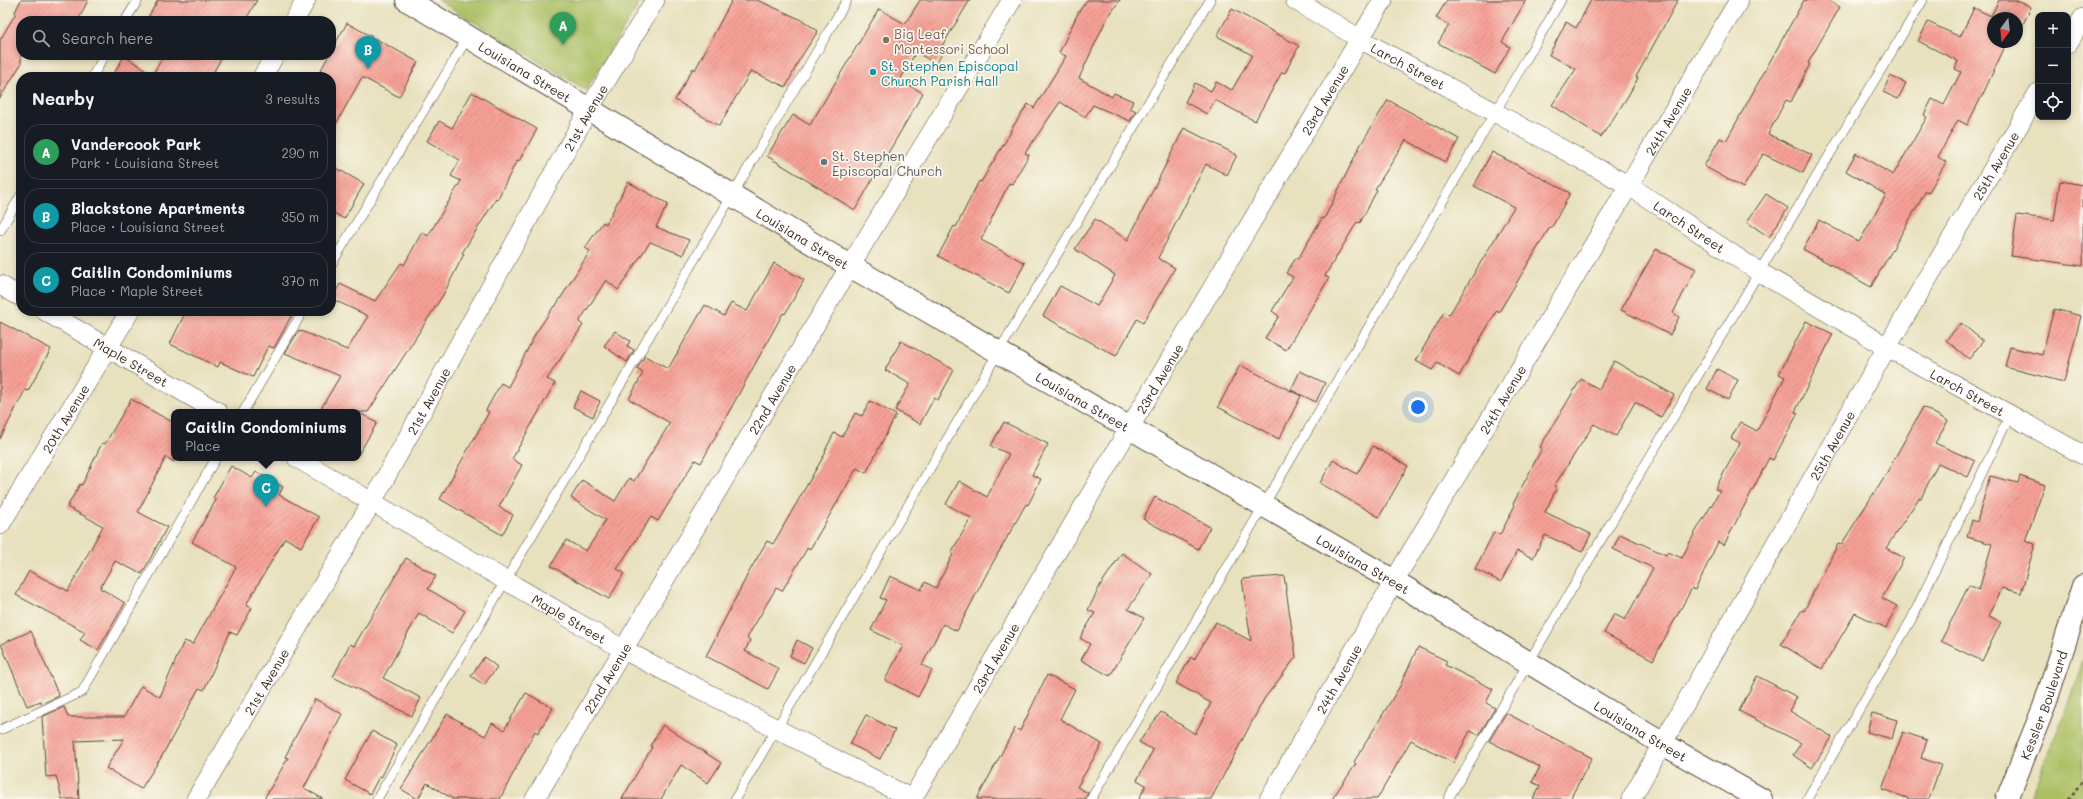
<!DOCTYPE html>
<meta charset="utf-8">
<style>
:root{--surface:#171b24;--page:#242831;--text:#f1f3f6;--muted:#9ea1a6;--line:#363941;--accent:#0f766e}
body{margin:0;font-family:Mali,sans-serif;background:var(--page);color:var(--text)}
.controls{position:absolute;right:12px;top:12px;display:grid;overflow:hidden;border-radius:8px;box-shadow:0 2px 6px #0003}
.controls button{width:36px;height:36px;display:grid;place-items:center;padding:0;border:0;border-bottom:1px solid var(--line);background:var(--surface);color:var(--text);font:20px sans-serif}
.compass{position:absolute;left:1987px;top:12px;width:36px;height:36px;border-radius:50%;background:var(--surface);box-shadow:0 2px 6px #0003;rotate:195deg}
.you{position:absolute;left:1418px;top:407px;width:14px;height:14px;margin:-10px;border:3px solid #fff;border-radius:50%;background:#1a73e8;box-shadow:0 0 0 6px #1a73e833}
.badge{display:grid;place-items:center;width:26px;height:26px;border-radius:50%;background:var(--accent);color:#fff;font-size:13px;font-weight:700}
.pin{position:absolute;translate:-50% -33px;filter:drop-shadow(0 1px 2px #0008)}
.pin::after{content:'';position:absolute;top:21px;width:14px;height:12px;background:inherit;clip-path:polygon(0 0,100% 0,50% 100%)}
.popup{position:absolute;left:171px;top:409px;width:190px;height:52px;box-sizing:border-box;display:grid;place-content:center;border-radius:8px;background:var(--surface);filter:drop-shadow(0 1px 3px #0005);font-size:13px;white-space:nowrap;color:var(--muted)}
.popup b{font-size:15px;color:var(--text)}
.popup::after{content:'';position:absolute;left:50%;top:100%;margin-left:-8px;border:8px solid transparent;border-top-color:var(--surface)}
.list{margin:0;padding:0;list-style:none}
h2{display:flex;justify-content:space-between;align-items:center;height:52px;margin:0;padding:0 16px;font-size:17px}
h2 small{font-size:13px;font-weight:400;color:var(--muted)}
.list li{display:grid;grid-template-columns:26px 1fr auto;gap:12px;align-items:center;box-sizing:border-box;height:56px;margin:0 8px 8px;padding:0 8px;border:1px solid var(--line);border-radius:16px}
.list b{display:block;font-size:15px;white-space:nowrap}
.list p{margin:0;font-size:13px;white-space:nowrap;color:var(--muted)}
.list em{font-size:13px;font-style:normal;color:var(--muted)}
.icon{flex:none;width:22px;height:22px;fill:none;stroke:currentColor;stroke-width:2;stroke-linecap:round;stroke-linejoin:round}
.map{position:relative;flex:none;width:2083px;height:799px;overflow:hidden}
.search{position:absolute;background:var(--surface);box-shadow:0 2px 6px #0003;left:16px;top:16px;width:320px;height:44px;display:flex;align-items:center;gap:10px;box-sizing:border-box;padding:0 14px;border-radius:16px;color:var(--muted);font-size:15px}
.panel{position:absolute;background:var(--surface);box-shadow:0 2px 6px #0003;left:16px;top:72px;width:320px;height:244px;border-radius:16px}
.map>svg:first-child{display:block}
.park{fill:#abbf63;stroke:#737440}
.building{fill:url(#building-hatch)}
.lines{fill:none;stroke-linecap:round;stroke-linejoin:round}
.service-casing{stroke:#554536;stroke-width:10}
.minor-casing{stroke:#554536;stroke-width:20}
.tertiary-casing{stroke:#554536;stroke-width:24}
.path{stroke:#554536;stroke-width:2.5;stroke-dasharray:3 3;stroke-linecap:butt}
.service{stroke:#fff;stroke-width:9}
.minor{stroke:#fff;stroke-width:19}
.tertiary{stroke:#fff;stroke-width:22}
.education-dot{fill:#8d6e63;stroke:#fbf7ec;stroke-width:1.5}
.culture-dot{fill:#0f9aa8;stroke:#fbf7ec;stroke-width:1.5}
.worship-dot{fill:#6b7280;stroke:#fbf7ec;stroke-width:1.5}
.labels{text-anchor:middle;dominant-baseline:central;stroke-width:3.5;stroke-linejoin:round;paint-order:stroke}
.education-label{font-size:13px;fill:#785e54;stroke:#fbf7ec;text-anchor:start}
.culture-label{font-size:13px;fill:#0d838f;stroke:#fbf7ec;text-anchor:start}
.street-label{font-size:13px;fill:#3b2a1e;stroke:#fbf7ec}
.worship-label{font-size:13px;fill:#5b616d;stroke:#fbf7ec;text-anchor:start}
</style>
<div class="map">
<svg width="2083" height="799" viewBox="0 0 2083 799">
<defs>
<pattern id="building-hatch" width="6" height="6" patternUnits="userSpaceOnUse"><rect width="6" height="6" fill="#f7a095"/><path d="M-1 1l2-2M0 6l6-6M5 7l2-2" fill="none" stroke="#c98379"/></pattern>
</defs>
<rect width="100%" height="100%" fill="#fbf7ec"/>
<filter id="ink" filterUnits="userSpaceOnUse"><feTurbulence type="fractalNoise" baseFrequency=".025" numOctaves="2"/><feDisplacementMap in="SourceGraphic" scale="8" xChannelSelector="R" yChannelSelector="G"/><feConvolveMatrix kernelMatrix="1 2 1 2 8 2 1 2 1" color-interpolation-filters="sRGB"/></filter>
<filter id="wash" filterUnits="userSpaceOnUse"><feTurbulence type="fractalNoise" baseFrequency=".012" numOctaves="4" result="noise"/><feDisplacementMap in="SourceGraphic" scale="16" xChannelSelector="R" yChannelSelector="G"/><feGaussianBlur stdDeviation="0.9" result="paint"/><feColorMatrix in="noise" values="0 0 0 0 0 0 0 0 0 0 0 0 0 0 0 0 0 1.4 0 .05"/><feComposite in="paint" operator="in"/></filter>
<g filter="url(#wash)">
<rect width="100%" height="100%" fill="#e8e1be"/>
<path class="park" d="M438,0H641L586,90Z
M2083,660V799H2029L2064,715Z"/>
<g id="blocks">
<path class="building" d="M21,0H88L78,21H21V64L0,98V40L16,13L15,12Z
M158,0H257L245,21H146Z
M732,0H757L802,20L818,31L799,60L786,87L751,71L719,126L675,100L693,68L695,70Z
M920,0H970L942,46L945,48L936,64L916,52L900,80L923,93L855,210L767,156L793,115L810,125L879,9L905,24Z
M1087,0H1120L1106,20L1079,78L1112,97L1114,93L1133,101L1130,108L1136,111L1130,121L1093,105L1085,117L1060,102L1025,153L1029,155L1012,184L1009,183L981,240L1025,263L1009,293L938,256L954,226L956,227L979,181L981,182L1011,132L1010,131L1028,104L1034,108L1066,56L1059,53L1078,13Z
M1447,0H1526L1502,42L1510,47L1495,74L1438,43L1449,25L1436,18Z
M1591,0H1678L1636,77L1638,78L1628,96L1601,137L1552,105L1576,69L1549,55L1566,22L1576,28Z
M1804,0H1827L1840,7L1808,63L1810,64L1791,102L1786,100L1768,134L1812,155L1803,173L1763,154L1743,188L1704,166L1720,138L1726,141Z
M1999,0H2015L2031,7L2018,35L2017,18H1993V42H2007L1983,94L1967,125L1958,120L1938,157L1946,162L1929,192L1926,191L1871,287L1803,249L1819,220L1859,242L1886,195L1846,171L1856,153L1893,175L1927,117L1924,115L1932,99L1944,105L1961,72L1955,69L1958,61L1918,41L1928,22L1960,37L1974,8L1991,16Z
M1232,9L1299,46L1285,73L1282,72L1255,121L1215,100L1207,114L1185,102L1195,83L1211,91L1216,82L1232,90L1252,55L1217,36Z
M347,23L418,62L399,97L362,77L331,133V77H317L329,55H331V51Z
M164,55H223L211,77H112L124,56L153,74Z
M1890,76L1906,83L1898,99L1883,92Z
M472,92L537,129L519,161L517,160L497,200L496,199L462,253L464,254L443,295L368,412H319L340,376L285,353L299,330L347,350L368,316L332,299L340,284L375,301L401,263L404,265L422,232L428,236L461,181L451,176L460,160L427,141L439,121L452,128Z
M1388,100L1459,139L1446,162L1406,140L1375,189L1377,190L1360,223L1357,222L1325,276L1329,278L1286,350L1265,338L1279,316L1272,311L1293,277L1286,273L1296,258L1298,259L1322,218L1324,219L1361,144Z
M1184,128L1237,155L1227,175L1206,164L1158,258L1175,268L1143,323L1137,319L1116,356L1043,316L1060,286L1097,306L1115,275L1075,249L1095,219L1128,240Z
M1492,152L1570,193L1552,227H1550L1499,312L1497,310L1459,376L1437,363L1432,370L1416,361L1444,312L1449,315L1514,207L1474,186Z
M331,165L364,184L344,219L331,211Z
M2060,181L2083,185V266L2011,256L2017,215L2054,220Z
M628,182L668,204L656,227L689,240L683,255L650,242L618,290L606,280L579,322L583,325L547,379L555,383L512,459L522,465L499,507L513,515L502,535L440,499L489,412L486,410L501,383L508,387L536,333L554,306L555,307L590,251L585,248L603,222L606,224Z
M1766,194L1788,208L1769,237L1747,222Z
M1656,249L1696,269L1673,313L1679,317L1670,335L1621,310Z
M774,263L804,280L785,314L783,313L701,463L695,460L658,521L651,517L617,569L624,573L609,599L551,566L566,540L586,551L606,520L571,498L582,480L615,501L629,478L634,481L670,423L629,399L643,373L637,369L645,356L668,369L705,305L724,316L731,303L747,311Z
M2054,309L2081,316L2064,382L2005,367L2010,347L2042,355Z
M186,311H294L274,348L268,346L253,377L220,362L218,367L170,344Z
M1806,321L1833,334L1795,412L1798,413L1773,460L1769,458L1724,545L1718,542L1695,590L1692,588L1653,660L1604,633L1614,614L1625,620L1653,568L1613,549L1620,534L1666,555L1668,552L1682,558L1693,536L1720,491L1715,489L1740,443L1731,438L1740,422L1757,431L1785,377L1779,374Z
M0,322L51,349L28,391L25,390L0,439Z
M1961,323L1983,341L1969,359L1946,340Z
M615,331L630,341L627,346L634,350L627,362L604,346Z
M901,341L954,370L938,400L934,398L920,424L895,410L910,384L885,370Z
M1614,361L1674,395L1661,417L1635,402L1616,436L1594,424L1554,486L1557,487L1545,512L1591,534L1582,552L1545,535L1533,558L1517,551L1501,582L1475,569L1494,532L1500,535L1515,505L1513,504L1542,448L1540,447L1581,379L1599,389Z
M1240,365L1301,396L1279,439L1218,407Z
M1717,369L1738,380L1728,400L1707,389Z
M1300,371L1325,383L1316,402L1291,390Z
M581,391L600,401L593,417L573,407Z
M131,399L174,423V462L166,457L138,512L167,527L142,574L115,561L100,588L125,603L98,650L80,640L85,632L16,595L29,571L68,591L103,526L67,507L80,484L82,485L102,443L105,444Z
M870,401L896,415L866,473L857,468L810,549L808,547L782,591L776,588L747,638L750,640L745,651L779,669L768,689L706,656L749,572L767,541L773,544L826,452L825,451L834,433L842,437L855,413L862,416Z
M1923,407L1948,421L1935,443L1975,461L1968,477L1938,463L1921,498H1919L1886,548L1904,558L1882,598L1897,606L1886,628L1855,613L1822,669L1781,644L1802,610L1804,611L1838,544L1841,545L1886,474Z
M358,412L377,423L358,455Z
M1004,422L1048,444L1032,475L1041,479L1028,505L1026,504L987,573L957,631L943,624L922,665L932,670L918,697L885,680L903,646L871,630L886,600L880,598L890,576L921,590L925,582L936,588L953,554L951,553L971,518L946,504L959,481L987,497L1009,454L991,446Z
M1373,446L1408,466L1379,517L1320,483L1333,460L1357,474Z
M231,466L252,478L256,472L283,487L279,495L319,517L301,547L285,538L246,605L252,608L237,635L230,632L204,690L199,688L162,756L141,789L106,768L124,739L75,741L79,799H62L56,776L46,777L42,717L64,707L68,717H124L141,686L160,697L184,641L193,644L236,567L192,542L216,500L213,498Z
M1990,476L2018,483L2020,476L2045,485L2025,541L2035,544L2021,593L2002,588L1989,616L2001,622L1982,661L1941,641L1969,585L1979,590L1992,544L1967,537L1972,520L1977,522Z
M1155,497L1210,527L1198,549L1143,519Z
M1122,553L1152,574L1128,609L1144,618L1110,676L1081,660L1090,644L1080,638L1095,613L1088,610L1101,584Z
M406,558L436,576L428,589L465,611L452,633L419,613L383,678L421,698L412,716L333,677L350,644L354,646Z
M1284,576L1296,657L1264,699L1211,799H1139L1146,785L1137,780L1153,750L1139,742L1161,712L1195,734L1211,703L1176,683L1191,657L1194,660L1216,622L1251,641L1242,579Z
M31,631L59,696L41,704V701L27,706L1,644Z
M797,640L812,648L804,663L790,656Z
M1418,647L1447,661L1445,665L1493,689L1486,703L1495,708L1479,735L1470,731L1453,763L1411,740L1377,799H1332L1356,764L1354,762L1400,686Z
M484,657L497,667L484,685L471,676Z
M1047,675L1075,689L1060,719L1102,744L1077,787L1088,793L1085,799H977L1015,728L1020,731Z
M1757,676L1797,697L1790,711L1832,737L1812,768L1793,755L1801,743L1739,711Z
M526,693L553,708L538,733L535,731L500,799H453L427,783L418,799L401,789L447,714L485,736L492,723L504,730Z
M315,699L342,714L304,788L323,799H264L288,758L285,757Z
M1506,713L1592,758L1570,799H1533L1540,786L1532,782L1540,767L1489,741Z
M1872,713L1897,720L1892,739L1867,732Z
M866,715L895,730L880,759L850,744Z
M663,725L721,763L708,783L681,765L661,799H622L652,747L650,746Z
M372,731L397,745L381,778L379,777L370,794L345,780Z
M1903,732L1927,740L1921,758L1941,765L1929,799H1910L1882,789Z"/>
</g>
</g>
<g filter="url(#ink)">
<use href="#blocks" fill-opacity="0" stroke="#554536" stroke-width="1"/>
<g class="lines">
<defs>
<path id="service" d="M125,21L138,0
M92,77L105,55
M0,231L21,195
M331,265L468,37
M243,412L303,311
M0,730L82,692L216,458
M377,799L847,0
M735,799L999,351L1210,0
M1091,799L1561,0
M1448,799L1759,272L1923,0
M1807,799L1911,620L2010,415"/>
<g id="minor">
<path id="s1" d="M1295,0L1360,39L1628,185L1759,272L1887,347L2083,455"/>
<path d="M294,21L306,0"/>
<path d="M2068,43L2083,18"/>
<path d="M262,77L275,55"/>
<path d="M0,285L21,297"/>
<path id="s2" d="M45,311L218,412"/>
<path id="s3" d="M297,458L624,650L912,799"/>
<path id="s4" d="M0,525L130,311"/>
<path id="s5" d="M196,799L372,502L589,109L655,0"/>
<path id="s6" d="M535,799L850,266L1012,0"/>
<path id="s7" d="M912,799L1130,427L1383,0"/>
<path id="s8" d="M1269,799L1394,581L1739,0"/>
<path id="s9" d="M1631,799L1887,347L2038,93"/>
</g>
<g id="tertiary">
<path id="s10" d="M407,0L850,266L1394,581L1663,744L1761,799"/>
<path id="s11" d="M2007,799L2044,707L2083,586"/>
</g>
</defs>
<use href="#service" class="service-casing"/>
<use href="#minor" class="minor-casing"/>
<use href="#tertiary" class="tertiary-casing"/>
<path class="path" d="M2069,799L2083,780"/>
<use href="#service" class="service"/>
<use href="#minor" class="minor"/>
<use href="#tertiary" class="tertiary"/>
</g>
</g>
<circle class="education-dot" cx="886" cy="40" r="4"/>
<circle class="culture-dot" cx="873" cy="72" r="4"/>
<circle class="worship-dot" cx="824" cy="162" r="4"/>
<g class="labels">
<g class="education-label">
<text x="894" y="33">Big Leaf<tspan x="894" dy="15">Montessori School</tspan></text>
</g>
<g class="culture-label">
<text x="881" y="65">St. Stephen Episcopal<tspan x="881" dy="15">Church Parish Hall</tspan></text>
</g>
<g class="street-label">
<text stroke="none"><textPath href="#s1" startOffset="131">Larch Street</textPath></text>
<text stroke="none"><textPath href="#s10" startOffset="138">Louisiana Street</textPath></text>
<text stroke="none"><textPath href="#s7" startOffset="812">23rd Avenue</textPath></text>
<text stroke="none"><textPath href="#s5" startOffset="785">21st Avenue</textPath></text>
<text stroke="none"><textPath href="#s8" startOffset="787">24th Avenue</textPath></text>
<text stroke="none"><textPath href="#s9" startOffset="731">25th Avenue</textPath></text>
<text stroke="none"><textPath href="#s1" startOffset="455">Larch Street</textPath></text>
<text stroke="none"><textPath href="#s10" startOffset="462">Louisiana Street</textPath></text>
<text stroke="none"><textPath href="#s2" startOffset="100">Maple Street</textPath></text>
<text stroke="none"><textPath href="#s7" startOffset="488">23rd Avenue</textPath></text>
<text stroke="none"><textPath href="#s1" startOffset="779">Larch Street</textPath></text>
<text stroke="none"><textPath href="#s8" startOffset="463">24th Avenue</textPath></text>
<text stroke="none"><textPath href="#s6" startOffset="465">22nd Avenue</textPath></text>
<text stroke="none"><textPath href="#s10" startOffset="786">Louisiana Street</textPath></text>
<text stroke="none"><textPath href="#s5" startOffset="461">21st Avenue</textPath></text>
<text stroke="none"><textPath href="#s4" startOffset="125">20th Avenue</textPath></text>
<text stroke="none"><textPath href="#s9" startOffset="407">25th Avenue</textPath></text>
<text stroke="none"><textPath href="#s10" startOffset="1110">Louisiana Street</textPath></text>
<text stroke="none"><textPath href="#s3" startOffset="316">Maple Street</textPath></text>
<text stroke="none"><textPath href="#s7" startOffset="164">23rd Avenue</textPath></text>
<text stroke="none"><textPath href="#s6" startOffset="141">22nd Avenue</textPath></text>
<text stroke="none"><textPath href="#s8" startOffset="139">24th Avenue</textPath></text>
<text stroke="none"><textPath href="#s5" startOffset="137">21st Avenue</textPath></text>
<text stroke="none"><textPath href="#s11" startOffset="101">Kessler Boulevard</textPath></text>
<text stroke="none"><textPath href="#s10" startOffset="1434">Louisiana Street</textPath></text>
</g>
<g class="worship-label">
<text x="832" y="155">St. Stephen<tspan x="832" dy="15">Episcopal Church</tspan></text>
</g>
</g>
</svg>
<div class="controls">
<button>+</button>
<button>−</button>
<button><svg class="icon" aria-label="locate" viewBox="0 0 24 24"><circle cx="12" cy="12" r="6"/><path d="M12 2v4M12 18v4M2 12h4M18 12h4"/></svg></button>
</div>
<svg class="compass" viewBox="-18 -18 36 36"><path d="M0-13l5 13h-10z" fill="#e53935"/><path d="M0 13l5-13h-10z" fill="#9ea1a6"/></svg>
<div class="you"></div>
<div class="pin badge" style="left:563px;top:45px;background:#2e9e5b">A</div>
<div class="pin badge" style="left:368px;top:69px;background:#0f9aa8">B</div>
<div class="pin badge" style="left:266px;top:507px;background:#0f9aa8">C</div>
<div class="popup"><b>Caitlin Condominiums</b>Place</div>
<div class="search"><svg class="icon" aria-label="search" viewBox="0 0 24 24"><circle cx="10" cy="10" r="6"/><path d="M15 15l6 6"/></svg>Search here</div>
<section class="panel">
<h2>Nearby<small>3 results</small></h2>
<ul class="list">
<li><span class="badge" style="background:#2e9e5b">A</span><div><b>Vandercook Park</b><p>Park · Louisiana Street</p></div><em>290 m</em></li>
<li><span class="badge" style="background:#0f9aa8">B</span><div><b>Blackstone Apartments</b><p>Place · Louisiana Street</p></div><em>350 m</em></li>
<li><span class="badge" style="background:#0f9aa8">C</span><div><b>Caitlin Condominiums</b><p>Place · Maple Street</p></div><em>370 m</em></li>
</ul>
</section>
</div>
